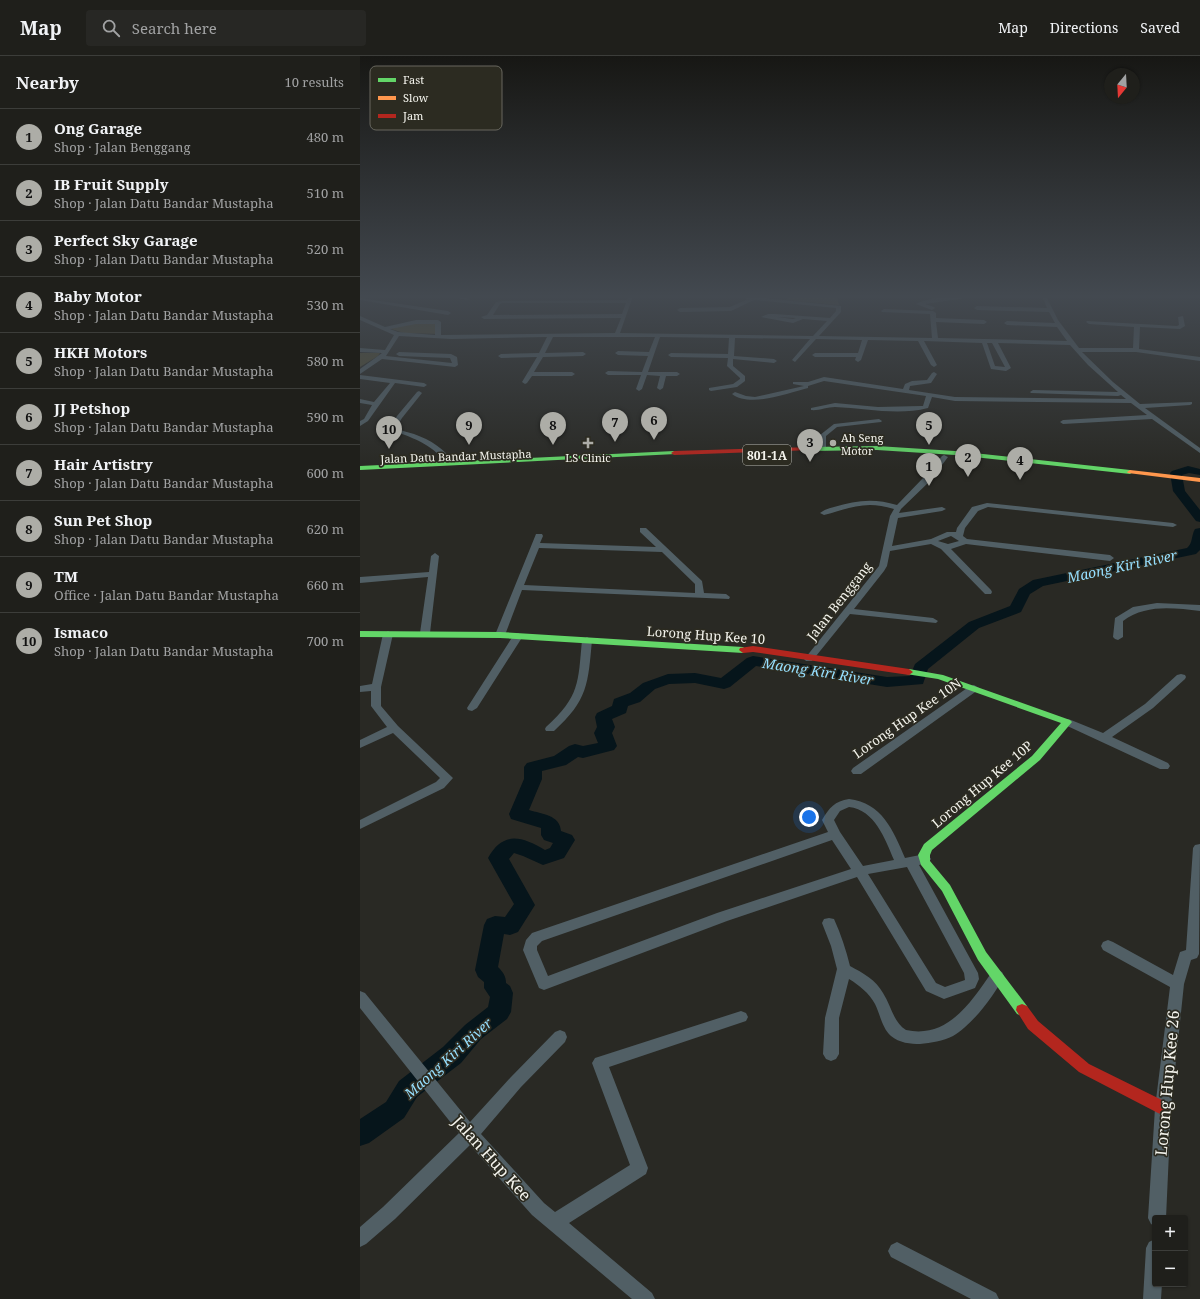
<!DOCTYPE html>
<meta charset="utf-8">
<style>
:root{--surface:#1f1f1b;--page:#272724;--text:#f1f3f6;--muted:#a1a2a3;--line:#3c3d3a;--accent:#adada7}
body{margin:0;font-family:"Noto Serif",serif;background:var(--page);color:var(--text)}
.controls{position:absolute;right:12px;bottom:12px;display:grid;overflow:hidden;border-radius:4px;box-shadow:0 1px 3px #0004}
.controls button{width:36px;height:36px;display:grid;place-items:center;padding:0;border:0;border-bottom:1px solid var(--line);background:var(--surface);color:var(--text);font:20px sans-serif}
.compass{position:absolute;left:744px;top:12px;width:36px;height:36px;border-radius:50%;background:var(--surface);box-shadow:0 1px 3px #0004;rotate:198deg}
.you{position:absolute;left:449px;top:761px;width:14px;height:14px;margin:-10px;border:3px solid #fff;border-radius:50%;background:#1a73e8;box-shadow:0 0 0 6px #1a73e833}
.badge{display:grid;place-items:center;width:26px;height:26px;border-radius:50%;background:var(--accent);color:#111;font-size:13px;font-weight:700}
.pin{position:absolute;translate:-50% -33px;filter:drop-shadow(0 1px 2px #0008)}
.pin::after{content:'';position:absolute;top:21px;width:14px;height:12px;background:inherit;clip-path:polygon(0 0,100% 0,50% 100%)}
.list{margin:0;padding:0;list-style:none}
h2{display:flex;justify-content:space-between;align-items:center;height:52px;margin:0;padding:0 16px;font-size:17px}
h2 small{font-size:13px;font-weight:400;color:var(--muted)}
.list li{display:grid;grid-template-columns:26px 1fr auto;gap:12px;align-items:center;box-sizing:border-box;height:56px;padding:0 16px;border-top:1px solid var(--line)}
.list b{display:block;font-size:15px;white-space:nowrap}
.list p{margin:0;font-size:13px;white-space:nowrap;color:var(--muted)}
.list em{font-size:13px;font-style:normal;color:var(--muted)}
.icon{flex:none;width:22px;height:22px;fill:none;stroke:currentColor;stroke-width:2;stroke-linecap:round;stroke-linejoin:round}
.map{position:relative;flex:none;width:840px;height:1243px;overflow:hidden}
header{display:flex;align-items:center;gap:24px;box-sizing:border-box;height:56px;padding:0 20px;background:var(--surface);border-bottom:1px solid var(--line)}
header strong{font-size:19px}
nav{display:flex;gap:22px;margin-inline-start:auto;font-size:14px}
.search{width:280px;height:36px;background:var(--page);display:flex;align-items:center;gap:10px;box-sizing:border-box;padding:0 14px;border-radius:4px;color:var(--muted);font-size:15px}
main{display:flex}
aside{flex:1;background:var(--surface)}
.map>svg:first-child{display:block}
.green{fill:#514e33}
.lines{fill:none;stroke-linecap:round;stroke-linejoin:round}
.river{fill:#06151b;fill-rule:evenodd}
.street{fill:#515f65;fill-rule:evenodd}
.fast{fill:#63d668;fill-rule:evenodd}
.slow{fill:#ff974d;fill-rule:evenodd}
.jam{fill:#b3261e;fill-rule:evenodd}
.poi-dot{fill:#adada7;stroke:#2c2b21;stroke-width:1.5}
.labels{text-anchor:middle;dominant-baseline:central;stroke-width:3.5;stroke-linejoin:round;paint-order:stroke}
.far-poi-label{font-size:11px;fill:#f4f4ed;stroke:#2c2b21;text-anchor:start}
.far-street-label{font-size:11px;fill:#f4f4ed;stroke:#2c2b21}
.shield{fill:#2c2b21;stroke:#b8b8b0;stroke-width:1}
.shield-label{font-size:12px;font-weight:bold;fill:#f4f4ed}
.street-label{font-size:13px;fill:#f4f4ed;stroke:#2c2b21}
.water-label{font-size:14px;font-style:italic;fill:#96dffe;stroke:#2c2b21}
.near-street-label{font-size:16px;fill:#f4f4ed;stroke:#2c2b21}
.key{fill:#2c2b21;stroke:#68675e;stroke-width:1}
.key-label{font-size:11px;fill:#f4f4ed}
</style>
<header>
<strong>Map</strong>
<div class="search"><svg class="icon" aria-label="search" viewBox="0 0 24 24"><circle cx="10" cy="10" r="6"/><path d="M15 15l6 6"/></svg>Search here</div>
<nav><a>Map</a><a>Directions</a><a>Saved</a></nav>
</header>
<main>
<aside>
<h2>Nearby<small>10 results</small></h2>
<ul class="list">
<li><span class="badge">1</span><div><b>Ong Garage</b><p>Shop · Jalan Benggang</p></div><em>480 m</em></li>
<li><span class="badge">2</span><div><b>IB Fruit Supply</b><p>Shop · Jalan Datu Bandar Mustapha</p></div><em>510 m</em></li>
<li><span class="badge">3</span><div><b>Perfect Sky Garage</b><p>Shop · Jalan Datu Bandar Mustapha</p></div><em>520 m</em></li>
<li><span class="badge">4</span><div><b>Baby Motor</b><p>Shop · Jalan Datu Bandar Mustapha</p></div><em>530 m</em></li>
<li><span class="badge">5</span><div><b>HKH Motors</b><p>Shop · Jalan Datu Bandar Mustapha</p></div><em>580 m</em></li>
<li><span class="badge">6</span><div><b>JJ Petshop</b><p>Shop · Jalan Datu Bandar Mustapha</p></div><em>590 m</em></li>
<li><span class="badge">7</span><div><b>Hair Artistry</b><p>Shop · Jalan Datu Bandar Mustapha</p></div><em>600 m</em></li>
<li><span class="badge">8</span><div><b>Sun Pet Shop</b><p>Shop · Jalan Datu Bandar Mustapha</p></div><em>620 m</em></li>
<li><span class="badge">9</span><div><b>TM</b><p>Office · Jalan Datu Bandar Mustapha</p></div><em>660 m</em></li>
<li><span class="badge">10</span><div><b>Ismaco</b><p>Shop · Jalan Datu Bandar Mustapha</p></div><em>700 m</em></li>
</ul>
</aside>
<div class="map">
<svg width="840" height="1243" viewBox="0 0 840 1243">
<rect width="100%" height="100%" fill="#292924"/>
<path class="green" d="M432,240H522L521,241H477L479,249L426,244Z
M54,265L81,266V278L44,277L28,272Z
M0,297H20L18,300L0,311Z"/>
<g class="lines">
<path class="river" d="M828,410L840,413V419L829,417L822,419L825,435L840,454V466L836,465L813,435L810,417L812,415Z
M840,472V494L836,498L683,530L670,538L661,556L619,572L568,613L563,628L527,631L396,610L370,631L364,633L335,627L309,628L295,633L280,646L268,650L266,657L252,663L255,671L252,677L257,690L254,694L223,702L218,701L206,709L182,715V723L169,754C182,758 200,759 201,775L212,779L215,784L204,802L183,809L163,800L154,797L149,803L175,849L158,876L150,879L144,878L138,911C143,916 146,920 146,927L150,930L153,937L151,956L147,963L121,983L101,1007L57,1041L44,1062L9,1087L0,1090V1063L26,1046L39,1025L83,991L105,969L128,951L130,941L124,932V926L118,921L115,914L124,869L127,863L135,860L145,861L154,848L128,802C143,775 161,780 185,794L190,792L193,787L184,784L181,779V772L151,763L149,758L164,723V711L167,707L194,700L209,690L215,688L223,690L238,687L234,677L237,671L235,661L237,657L252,650L254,643L270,637L283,627L308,618L335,617L361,622L387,602L393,600L527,621L550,620L555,608L609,566L650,550L659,533L673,524L827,492C833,487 831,480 835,473Z"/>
<path class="street" d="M87,240H98L110,243L108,244Z
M269,240H273L260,277L453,280L467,265L443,263L433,267L401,261L408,258H415L470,262L476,255V252L394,244L371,255L320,256L317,254L320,252L370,251L388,243L370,240H385L481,250V256L459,280L572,282L570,258L522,256L521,255L524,253L573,255L576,257V262L624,264L627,266L624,268L576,266L578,282L707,285L697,271L647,269L644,267L647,265L695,267L689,256L617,254L614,252L617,250L687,252L683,242H606L565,248L574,251L575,252L572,254L556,248C578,235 658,240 686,240L698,264L719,292H773L774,271L729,268L726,266L727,265L817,270L819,269L818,261L823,260L825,270L820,273L780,271L779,293L840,301V305L776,296H722L753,326L780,348L832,346V348L830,349L785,352L840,392V397L792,363L703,368L700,366L703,364L787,359L771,347L595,345L572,341L568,352C537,360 506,352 475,351C467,351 458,355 451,354V352L475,347L518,351L561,350H563L566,340L464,325L448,330V332C428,337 390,352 372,338L375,336L386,340L395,341L444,330L433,328V326H448L464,321L543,333L545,328L552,325L567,324L572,317L574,316L577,318L571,327L550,330L549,334L595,341L766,343L761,339L758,340L671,337L670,336L673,334L758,336L728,309L710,289L638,287L651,312L646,315L631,313L622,287L564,285L577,309L574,311L571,309L558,285L508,284L501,304L498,306L495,304L496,301H455L452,299L455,297H498L502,284L456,283L435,306L432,304L450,283L375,282L374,300L414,303L417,305L414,307L373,303V310L385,320V325L377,331L351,335L349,334V332L373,328L380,323V322L367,310L368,302L311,301L308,299L311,297L368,298L369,282L300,281L288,316H317L320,318L317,320H306L303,332L300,334L297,332L300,320L287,319L282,333L279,335L276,333L281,319H248L245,317L248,315L282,316L288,300L258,299L255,297L258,295L289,296L295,281H193L185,297L223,296L226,298L223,300L183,301L174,316H212L215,318L212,320H172L167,327L165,328L162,326L177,301L141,302L138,300L141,298L179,297L187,281L91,283L39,280L26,300L92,307L90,302L39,300L36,298L39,296L91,298L97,301L98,309L95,311L22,303L0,318V313L22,297L0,296V292L25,294L34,279L0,264V260L25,271L56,264H78L81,266V279L255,277L261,262L124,263L121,261L127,259L136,246L142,245L267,244ZM142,247H266L262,258L133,259L140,248ZM417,261L436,262L433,263ZM56,268H75V279L38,276L30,273ZM627,287H632L645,311L635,310Z
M0,242L88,255L91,257L88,259L0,244Z
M0,319L64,327L67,329L64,331L35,327L8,365L0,370V365L4,363L12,349L0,347V343L14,346L30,327L0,323Z
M59,335L62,337L42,362L36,372C42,375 48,376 54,378C71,384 84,393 95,407L94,409H88C74,390 55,382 33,375L30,372L37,360L57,336Z
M519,363L522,365L521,366L477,371L466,380V393L461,392L460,379L474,368Z
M584,399L588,401L570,425L541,453L539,457L582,451L586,453L582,455L538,462L532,490L571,483L587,476H596L597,472L612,451L627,447L813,467L817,469L813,471L628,451L618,455L605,472L603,480L607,483L750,499L754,502L750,505L606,488L591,493L631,534L632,536L631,538H625L581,493L571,488L530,495L527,510L524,515L494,553L573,562L578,565L576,567L490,558L452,605H446L444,603L446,601L519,510L530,460L534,453C505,444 491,452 464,459L460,457C464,454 469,452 474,451C496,444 515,442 537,449L564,421L582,400ZM591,480L599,485L588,488L578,485Z
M280,472H286L342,525L344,537L366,538L370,541L369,543L162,534L145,579L140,582L137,581L135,579L176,478H182L183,480L180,487L296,491L280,476ZM179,492L302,496L335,528V537L164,529Z
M75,497L79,500L70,577L65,580L60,577L68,521L0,527V521L69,516L71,500Z
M797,547L840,549V555C813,552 786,548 763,565V581L758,584L755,583L753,581L755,562L773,551Z
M28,575L33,578L21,631V650L38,670L93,722L84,732L0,773V764L76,726L80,722L33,677L0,692V684L27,671L11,650V635L0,636V630L12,628L23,578Z
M158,577L163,580L117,652L112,655L108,654L107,652L153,580Z
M227,581L232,584C228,628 228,644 194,675H186L185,673L186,671C220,640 218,627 222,584Z
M821,618L825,619L826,621L825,623L793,652L752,681L808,707L810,710L808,713H800L703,668L702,666L707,663L711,664L743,677L785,648L817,619Z
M614,629L619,632L618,634L501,718H493L491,715L493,712L610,630Z
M489,743C522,747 533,774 545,802L565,798L569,800L571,803L569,806L559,809L618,917L619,923L615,932L584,943L566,935L497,821L367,865L184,934L179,932L163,894L166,884L172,877L468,776L462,764C469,752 475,745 489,743ZM489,751C515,754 525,783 534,804L503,810L480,776L474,764L480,755ZM472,784L491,813L357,857L188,920L177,894V890L182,885ZM547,811L604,917L605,924L585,931L576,927L508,818Z
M840,788L839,898L837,902L831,904L824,928L811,1052L806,1162H795V1170L791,1168L788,1162L795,1052L810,931L743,894L741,890L743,886L748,884L753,886L813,919L820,896L826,894L833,792L835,789Z
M469,862L474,863C481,878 486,894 490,910C503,917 516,924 523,937C531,949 533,966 546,974C588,983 611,946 632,916L637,914L642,916L644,920C635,939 612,969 593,980C583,985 571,987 560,988C551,988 539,987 531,980C522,972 520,958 515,948C509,937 499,929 489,923L479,962V998L476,1003L471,1005L466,1003L463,998L465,962L477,913L471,890L462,867L464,863Z
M0,935L5,937L110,1066L151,1021L195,976L200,974L205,976L207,981L205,986L161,1031L121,1078L184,1147L195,1156L270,1109L232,1007L235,1002L381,955L386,957L388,961L386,965L249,1011L288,1112L286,1118L209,1167L292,1237L295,1243H272L172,1159L110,1089L35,1163L6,1188L0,1191V1171L23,1151L99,1077L0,952Z
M795,1183V1228H802L801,1243H783L786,1192L789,1186Z
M537,1186L636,1237L639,1243H611L531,1201L528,1195L531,1189Z"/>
<path class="fast" d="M517,390L595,395L770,414L773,416L770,418L595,399L517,394L451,395L448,393L451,391Z
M314,395L316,396V398L0,414V410Z
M0,575L140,576L383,591L387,594L383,597L140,582L0,581Z
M549,613L583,619L710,664L712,666L680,704L572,794L570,799V805L590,829L626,896L667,950L668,954L667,958L662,960L657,958L618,904L582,835L561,809L558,799L564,788L672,700L701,667L578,623L546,618L545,616L546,614Z"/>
<path class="slow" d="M770,414L840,422V426L768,417L767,416Z"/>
<path class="jam" d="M451,391L453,392V394L314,399L311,397L314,395Z
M393,590L549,613L553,616L549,619L393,596L383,597L379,594L380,592Z
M662,948L667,950L678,965L729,1008L808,1047L810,1052L808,1057L803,1059L798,1057L719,1016L668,973L656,954L657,950Z"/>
</g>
<linearGradient id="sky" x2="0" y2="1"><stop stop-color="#171714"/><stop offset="0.58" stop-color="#434950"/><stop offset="1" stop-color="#434950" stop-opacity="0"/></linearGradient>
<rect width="840" height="414" fill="url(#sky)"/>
<g class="poi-dot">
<path d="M226 381h4v4h4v4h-4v4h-4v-4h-4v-4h4z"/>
<circle cx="473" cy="387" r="4"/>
</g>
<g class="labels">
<g class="far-poi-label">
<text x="481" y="381">Ah Seng<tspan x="481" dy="13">Motor</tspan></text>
<text x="228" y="401" text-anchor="middle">LS Clinic</text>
</g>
<g class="far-street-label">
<text transform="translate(96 400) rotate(-2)">Jalan Datu Bandar Mustapha</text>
</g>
<rect class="shield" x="383" y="389" width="48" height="20" rx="3"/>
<g class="shield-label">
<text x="407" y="399">801-1A</text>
</g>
<g class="street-label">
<text transform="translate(479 545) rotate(-52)">Jalan Benggang</text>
<text transform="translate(346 579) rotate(4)">Lorong Hup Kee 10</text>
<text transform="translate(547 662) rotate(-35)">Lorong Hup Kee 10N</text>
<text transform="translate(622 728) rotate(-40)">Lorong Hup Kee 10P</text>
</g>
<g class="water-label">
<text transform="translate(762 510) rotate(-12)">Maong Kiri River</text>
<text transform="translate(458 615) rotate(9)">Maong Kiri River</text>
<text transform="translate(88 1002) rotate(-42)">Maong Kiri River</text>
</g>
<g class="near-street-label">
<text transform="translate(807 1027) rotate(-85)">Lorong Hup Kee 26</text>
<text transform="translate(132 1102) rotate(48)">Jalan Hup Kee</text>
</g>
</g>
<rect x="10" y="10" width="132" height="64" rx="6" class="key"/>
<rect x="18" y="22" width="18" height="4" fill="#63d668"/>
<rect x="18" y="40" width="18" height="4" fill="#ff974d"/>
<rect x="18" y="58" width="18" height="4" fill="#b3261e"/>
<g class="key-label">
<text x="43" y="28">Fast</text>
<text x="43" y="46">Slow</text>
<text x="43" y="64">Jam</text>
</g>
</svg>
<div class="controls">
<button>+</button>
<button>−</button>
</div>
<svg class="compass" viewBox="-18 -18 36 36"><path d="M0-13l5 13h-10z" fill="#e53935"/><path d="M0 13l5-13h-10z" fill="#a1a2a3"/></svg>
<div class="you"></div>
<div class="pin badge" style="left:569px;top:430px">1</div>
<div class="pin badge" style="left:608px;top:421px">2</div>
<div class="pin badge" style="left:450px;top:406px">3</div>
<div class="pin badge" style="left:660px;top:424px">4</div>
<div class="pin badge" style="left:569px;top:389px">5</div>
<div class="pin badge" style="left:294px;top:384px">6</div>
<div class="pin badge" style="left:255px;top:386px">7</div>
<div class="pin badge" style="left:193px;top:389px">8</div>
<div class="pin badge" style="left:109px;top:389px">9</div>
<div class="pin badge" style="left:29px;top:393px">10</div>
</div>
</main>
